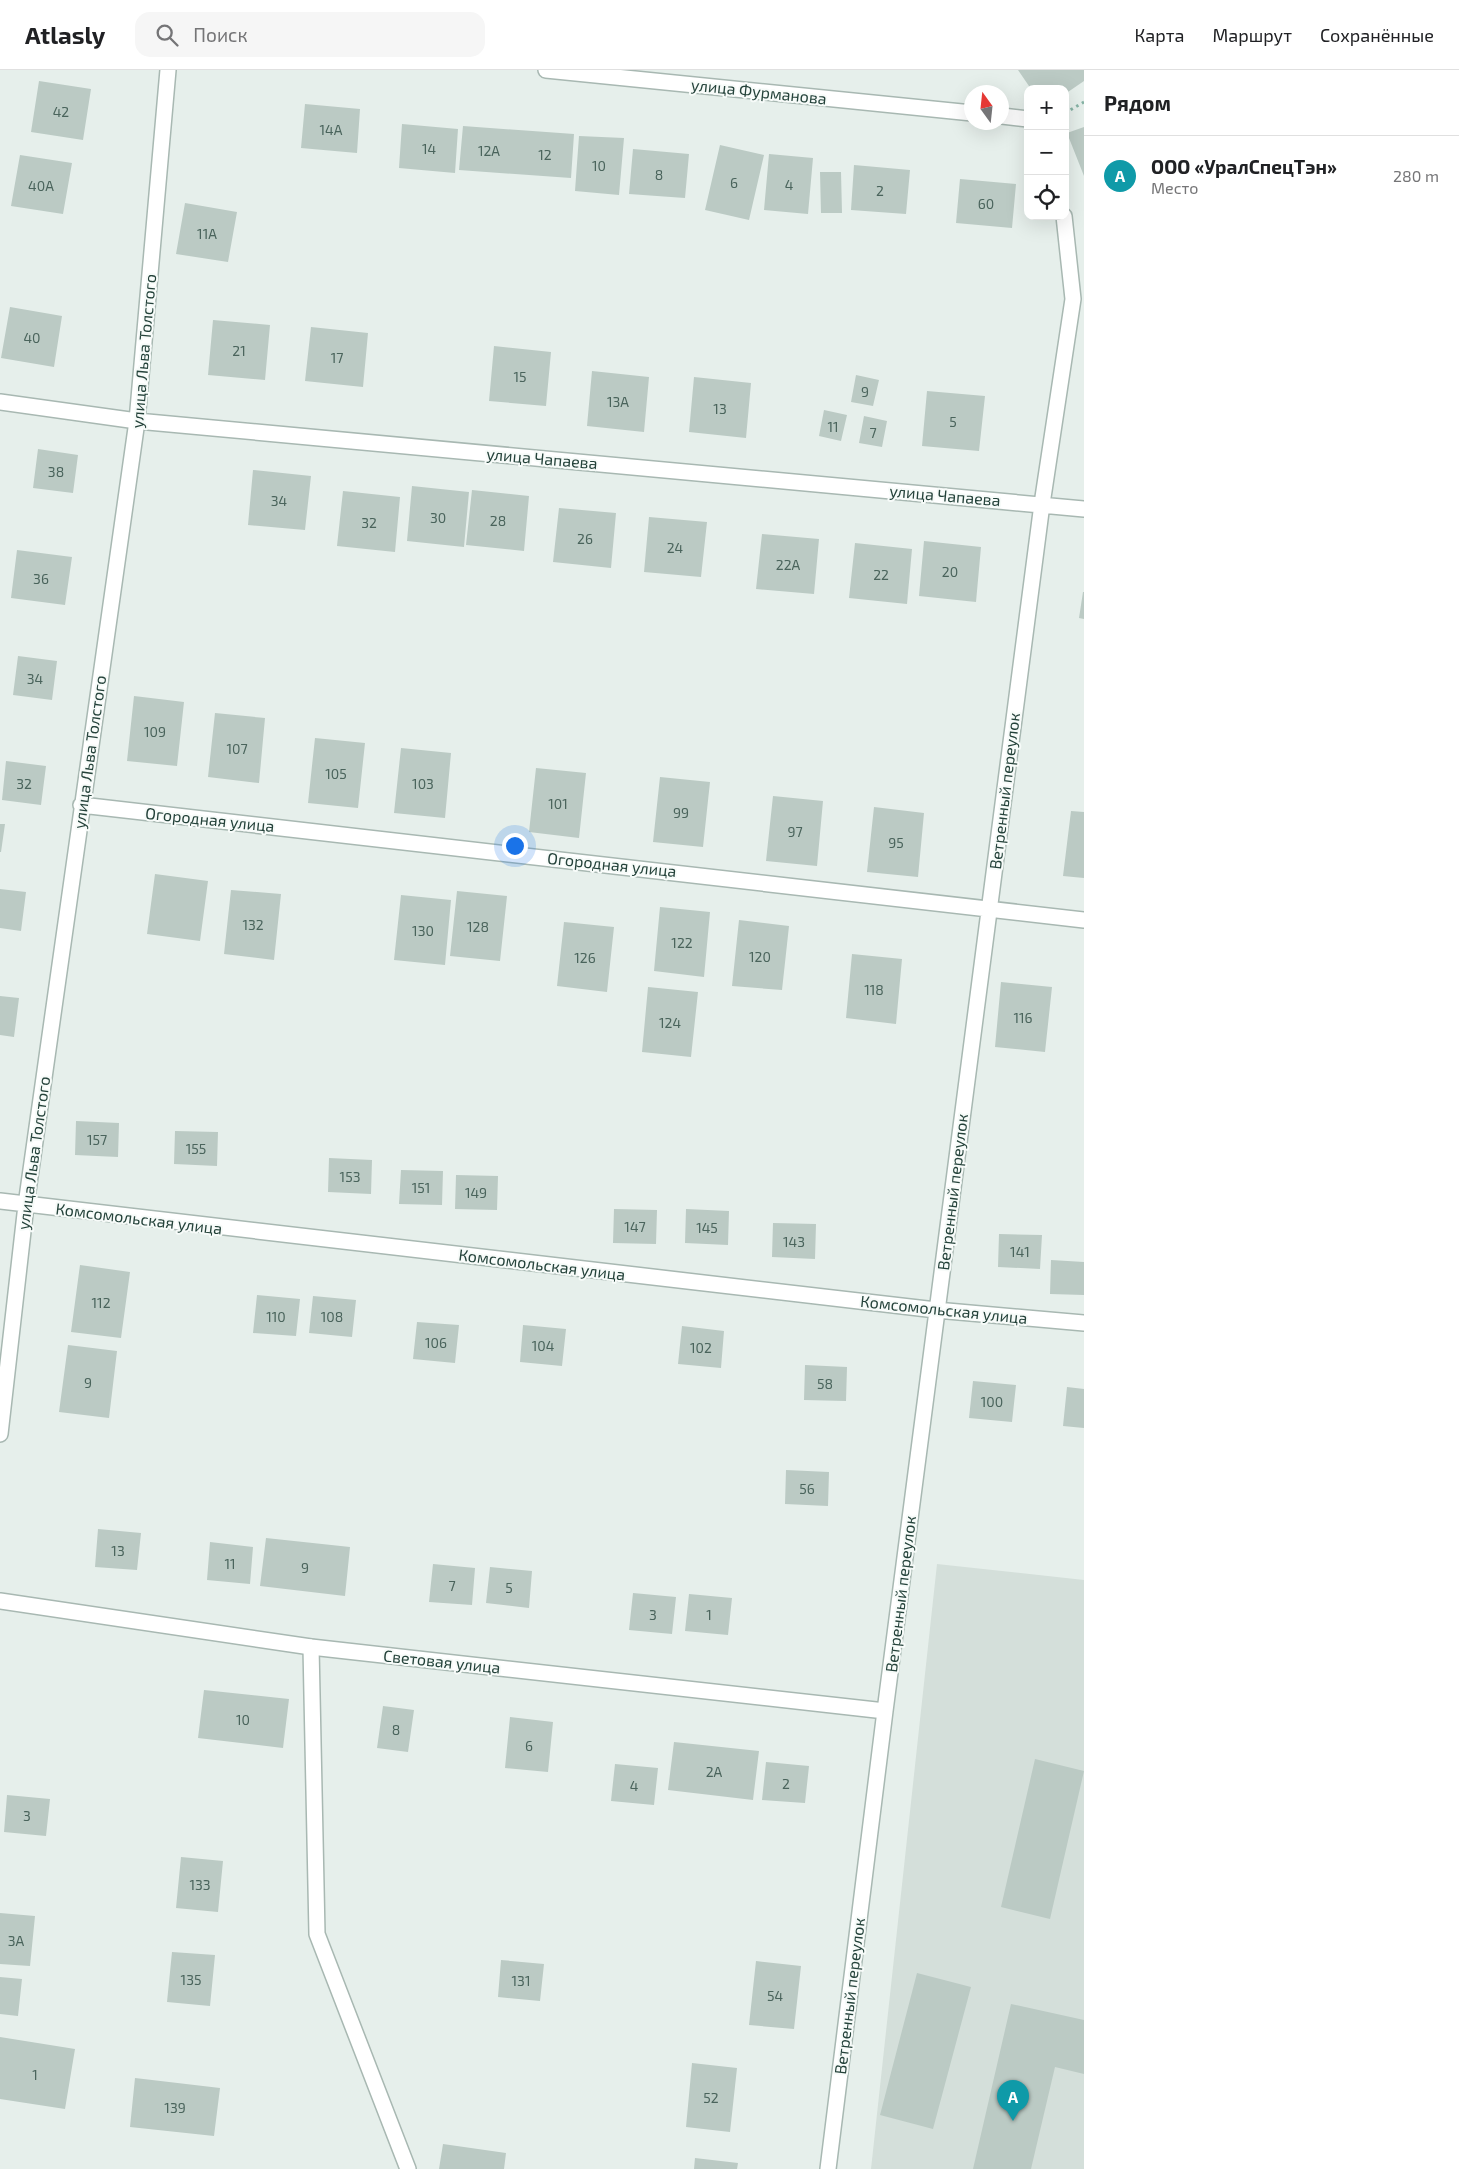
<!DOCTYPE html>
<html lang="ru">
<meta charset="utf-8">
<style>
:root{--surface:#fff;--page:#f6f6f6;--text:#202124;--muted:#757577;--line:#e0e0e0;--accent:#7f4e3f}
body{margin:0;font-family:"Exo 2",sans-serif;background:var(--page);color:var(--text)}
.controls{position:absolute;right:15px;top:15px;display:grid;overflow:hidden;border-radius:10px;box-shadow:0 5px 20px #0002}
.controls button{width:45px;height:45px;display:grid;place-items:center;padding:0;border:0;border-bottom:1px solid var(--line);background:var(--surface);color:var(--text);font:25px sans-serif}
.compass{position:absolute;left:964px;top:15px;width:45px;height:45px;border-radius:50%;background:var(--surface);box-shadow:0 5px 20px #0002;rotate:345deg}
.you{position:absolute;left:514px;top:775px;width:18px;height:18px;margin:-12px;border:4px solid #fff;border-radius:50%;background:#1a73e8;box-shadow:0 0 0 8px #1a73e833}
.badge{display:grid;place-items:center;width:32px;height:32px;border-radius:50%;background:var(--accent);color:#fff;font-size:16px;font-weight:700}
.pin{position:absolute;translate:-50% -41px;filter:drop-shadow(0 1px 2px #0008)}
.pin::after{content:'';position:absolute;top:26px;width:18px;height:15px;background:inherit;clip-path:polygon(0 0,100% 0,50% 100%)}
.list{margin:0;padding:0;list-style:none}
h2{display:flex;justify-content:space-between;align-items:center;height:65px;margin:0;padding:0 20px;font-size:21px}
h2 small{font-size:16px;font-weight:400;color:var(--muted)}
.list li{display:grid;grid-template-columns:32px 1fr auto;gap:15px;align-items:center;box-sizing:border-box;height:80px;padding:0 20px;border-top:1px solid var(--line)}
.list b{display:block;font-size:19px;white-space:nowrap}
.list p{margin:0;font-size:16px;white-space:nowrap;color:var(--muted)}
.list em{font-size:16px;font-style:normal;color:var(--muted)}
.icon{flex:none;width:28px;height:28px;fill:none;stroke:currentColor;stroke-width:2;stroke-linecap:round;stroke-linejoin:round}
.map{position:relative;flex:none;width:1084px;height:2099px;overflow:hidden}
header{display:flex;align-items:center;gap:30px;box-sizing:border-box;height:70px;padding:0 25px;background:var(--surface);border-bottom:1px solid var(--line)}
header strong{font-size:24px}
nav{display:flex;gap:28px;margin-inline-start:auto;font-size:18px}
.search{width:350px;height:45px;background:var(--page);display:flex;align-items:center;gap:12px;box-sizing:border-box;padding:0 18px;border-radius:15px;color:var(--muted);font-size:19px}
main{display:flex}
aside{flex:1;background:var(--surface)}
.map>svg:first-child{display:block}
.built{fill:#d4dfda}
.building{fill:#bbcac4}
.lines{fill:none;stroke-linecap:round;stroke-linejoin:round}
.lane-casing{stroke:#a8b8b2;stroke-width:18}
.street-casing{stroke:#a8b8b2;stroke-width:18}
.path{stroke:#86b3a5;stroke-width:3;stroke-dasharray:2.5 4;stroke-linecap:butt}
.lane{stroke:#fff;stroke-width:15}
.street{stroke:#fff;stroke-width:15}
.labels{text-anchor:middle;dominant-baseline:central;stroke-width:4;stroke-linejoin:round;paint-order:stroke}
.number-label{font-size:14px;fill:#4a645c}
.street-label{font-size:16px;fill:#24423a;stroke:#f7fbf9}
</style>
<header>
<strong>Atlasly</strong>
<div class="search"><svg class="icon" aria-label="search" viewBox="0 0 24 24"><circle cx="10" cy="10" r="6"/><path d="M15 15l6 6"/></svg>Поиск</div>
<nav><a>Карта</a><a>Маршрут</a><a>Сохранённые</a></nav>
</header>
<main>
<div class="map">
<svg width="1084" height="2099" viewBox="0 0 1084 2099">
<rect width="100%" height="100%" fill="#e6efeb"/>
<path class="built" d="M937,1494L1084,1510V2099H871Z"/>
<path class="building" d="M1018,0H1084V11L1065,24V19H1031Z
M39,11L91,19L83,70L31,62Z
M305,34L360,39L357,83L301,78Z
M402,54L458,59L455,103L399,98Z
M463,56L574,64L571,108L459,100Z
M1084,57V106L1067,63Z
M579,66L624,68L619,125L575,121Z
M720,75L764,85L749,150L705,140Z
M633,79L689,84L685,128L629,124Z
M769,84L813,88L808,144L764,140Z
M20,85L72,93L63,144L11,136Z
M854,95L910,100L906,144L851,140Z
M820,102H841L842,143H821Z
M960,109L1016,114L1012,158L956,153Z
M185,133L237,142L228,192L176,184Z
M10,237L62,246L54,297L1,288Z
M213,250L270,255L265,310L208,305Z
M311,257L368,263L363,317L305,311Z
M494,276L551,282L546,336L489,331Z
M592,301L649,307L644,362L587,356Z
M856,305L879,310L873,336L851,332Z
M694,307L751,313L746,368L689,362Z
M927,321L985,326L979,381L922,376Z
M824,340L847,345L841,371L819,366Z
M864,346L887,351L882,377L859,373Z
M38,379L78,385L73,423L33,418Z
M253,400L311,406L305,460L248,455Z
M412,416L469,422L464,477L407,471Z
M472,420L529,426L524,481L466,475Z
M343,421L400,427L395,482L337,476Z
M559,438L616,443L611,498L553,492Z
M649,447L707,452L701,507L644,502Z
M762,464L819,469L814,524L756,519Z
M924,471L981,477L976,532L919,526Z
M855,473L912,479L907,534L849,528Z
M17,480L72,487L65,535L11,528Z
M1083,522H1084V549L1079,548Z
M18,586L57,591L52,630L13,625Z
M134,626L184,632L177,696L127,691Z
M215,643L265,648L259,713L208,707Z
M315,668L365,673L358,738L308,733Z
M401,678L451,683L445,748L394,743Z
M6,691L46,696L41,735L2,730Z
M536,698L586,703L579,768L529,762Z
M660,707L710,712L703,777L653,772Z
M773,726L823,731L817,796L766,791Z
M874,737L924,743L918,807L867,802Z
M1071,741L1084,742V808L1063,806Z
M0,754H5L1,782H0Z
M155,804L208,811L200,871L147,864Z
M0,819L26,822L21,861L0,858Z
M231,820L281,824L274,890L224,884Z
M457,821L507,826L500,891L450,886Z
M401,825L451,830L445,895L394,890Z
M660,837L710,842L704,907L654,901Z
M739,850L789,856L782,920L732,916Z
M564,852L614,857L607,922L557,916Z
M852,884L902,889L896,954L846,948Z
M1001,912L1052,917L1045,982L995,977Z
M648,917L698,922L691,987L642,982Z
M0,926L19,928L14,967L0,965Z
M76,1051L119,1053L118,1087L75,1085Z
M175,1061L218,1062L217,1096L174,1094Z
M329,1088L372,1090L371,1124L328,1122Z
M401,1100L443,1101L442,1135L399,1134Z
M456,1105L498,1106L497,1140L455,1139Z
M614,1139L657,1140L656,1174L613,1173Z
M686,1139L729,1141L728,1175L685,1173Z
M773,1153L816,1154L815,1189L772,1187Z
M999,1164L1042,1165L1040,1199L998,1197Z
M1051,1190L1084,1192V1225L1050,1224Z
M80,1195L130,1202L121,1268L71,1262Z
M257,1225L300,1229L296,1266L253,1263Z
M313,1226L356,1230L352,1267L309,1263Z
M417,1252L459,1255L455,1293L413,1289Z
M523,1255L566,1259L562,1296L520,1292Z
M682,1256L724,1261L721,1298L678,1294Z
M68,1275L117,1281L109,1348L59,1342Z
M805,1295L847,1297L846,1331L804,1330Z
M973,1311L1016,1315L1012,1352L969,1348Z
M1067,1317L1084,1319V1358L1063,1356Z
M786,1400L829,1402L828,1436L785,1434Z
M98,1459L141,1463L137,1500L95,1497Z
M266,1468L350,1477L345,1526L260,1516Z
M210,1472L253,1477L250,1514L207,1510Z
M433,1494L475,1498L472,1535L429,1532Z
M490,1497L532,1501L529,1538L486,1533Z
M633,1523L676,1527L672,1564L629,1560Z
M689,1524L732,1528L728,1565L685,1561Z
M204,1620L289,1629L283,1678L198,1668Z
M383,1636L414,1640L408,1682L377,1678Z
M510,1647L553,1652L548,1702L505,1698Z
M674,1672L759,1681L753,1730L668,1720Z
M1035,1689L1084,1701L1050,1849L1001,1837Z
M766,1692L809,1696L805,1733L762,1730Z
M615,1694L658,1698L654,1735L611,1731Z
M7,1725L50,1729L46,1766L4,1762Z
M181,1787L223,1791L218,1842L176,1838Z
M0,1843L35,1846L30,1896L0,1894Z
M172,1882L215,1885L210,1936L167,1932Z
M501,1890L544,1894L540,1931L498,1927Z
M756,1891L801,1896L794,1959L749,1955Z
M917,1903L971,1917L933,2059L880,2045Z
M0,1907L22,1909L18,1946L0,1944Z
M1011,1934L1084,1950V2004L1055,1997L1031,2099H973Z
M0,1967L75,1979L65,2039L0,2029Z
M692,1993L737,1998L730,2062L686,2057Z
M135,2008L220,2018L214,2066L130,2057Z
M443,2074L506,2083L504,2099H439Z
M695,2088L738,2093L737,2099H694Z"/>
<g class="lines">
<defs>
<path id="lane" d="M311,1577L317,1864L408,2099"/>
<path id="street" d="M546,0L972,43
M1002,46L1028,49
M0,332L137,351L1084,439
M81,735L1084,850
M0,1131L936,1240L1084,1253
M0,1364L26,1135L137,351L168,0
M0,1531L311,1577L885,1641
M828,2099L885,1641L1042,434L1073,229L1064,146"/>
</defs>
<use href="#lane" class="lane-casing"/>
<use href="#street" class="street-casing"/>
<path class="path" d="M1065,43L1084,32"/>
<use href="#lane" class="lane"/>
<use href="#street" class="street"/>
</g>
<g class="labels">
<g class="number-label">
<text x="61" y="41">42</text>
<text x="331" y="59">14А</text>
<text x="429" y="78">14</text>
<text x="489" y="80">12А</text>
<text x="545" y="84">12</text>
<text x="599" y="95">10</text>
<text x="659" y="104">8</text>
<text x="734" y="112">6</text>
<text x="789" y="114">4</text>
<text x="41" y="115">40А</text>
<text x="880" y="120">2</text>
<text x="986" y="133">60</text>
<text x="207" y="163">11А</text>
<text x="32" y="267">40</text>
<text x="239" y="280">21</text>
<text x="337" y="287">17</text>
<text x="520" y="306">15</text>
<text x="865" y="321">9</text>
<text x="618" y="331">13А</text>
<text x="720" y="338">13</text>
<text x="953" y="351">5</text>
<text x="833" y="356">11</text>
<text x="873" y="362">7</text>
<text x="56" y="401">38</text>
<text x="279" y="430">34</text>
<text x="438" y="447">30</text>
<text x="498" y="450">28</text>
<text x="369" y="452">32</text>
<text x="585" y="468">26</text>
<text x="675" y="477">24</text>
<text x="788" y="494">22А</text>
<text x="950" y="501">20</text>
<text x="881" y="504">22</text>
<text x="41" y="508">36</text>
<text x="35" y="608">34</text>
<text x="155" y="661">109</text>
<text x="237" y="678">107</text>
<text x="336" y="703">105</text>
<text x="24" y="713">32</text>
<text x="423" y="713">103</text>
<text x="558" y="733">101</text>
<text x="681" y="742">99</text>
<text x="795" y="761">97</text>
<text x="896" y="772">95</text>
<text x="253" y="854">132</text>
<text x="478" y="856">128</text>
<text x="423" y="860">130</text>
<text x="682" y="872">122</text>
<text x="760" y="886">120</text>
<text x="585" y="887">126</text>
<text x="874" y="919">118</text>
<text x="1023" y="947">116</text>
<text x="670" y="952">124</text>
<text x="97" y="1069">157</text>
<text x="196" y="1078">155</text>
<text x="350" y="1106">153</text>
<text x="421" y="1117">151</text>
<text x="476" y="1122">149</text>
<text x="635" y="1156">147</text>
<text x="707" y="1157">145</text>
<text x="794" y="1171">143</text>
<text x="1020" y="1181">141</text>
<text x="101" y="1232">112</text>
<text x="276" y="1246">110</text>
<text x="332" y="1246">108</text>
<text x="436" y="1272">106</text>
<text x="543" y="1275">104</text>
<text x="701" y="1277">102</text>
<text x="88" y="1312">9</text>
<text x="825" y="1313">58</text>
<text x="992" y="1331">100</text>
<text x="807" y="1418">56</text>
<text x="118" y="1480">13</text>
<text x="230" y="1493">11</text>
<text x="305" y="1497">9</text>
<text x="452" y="1515">7</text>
<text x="509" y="1517">5</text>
<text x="653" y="1544">3</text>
<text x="709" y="1544">1</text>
<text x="243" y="1649">10</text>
<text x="396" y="1659">8</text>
<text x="529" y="1675">6</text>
<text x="714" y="1701">2А</text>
<text x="786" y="1713">2</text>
<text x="634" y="1715">4</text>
<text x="27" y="1745">3</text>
<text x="200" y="1814">133</text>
<text x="16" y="1870">3А</text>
<text x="191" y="1909">135</text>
<text x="521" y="1910">131</text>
<text x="775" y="1925">54</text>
<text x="35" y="2004">1</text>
<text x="711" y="2027">52</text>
<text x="175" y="2037">139</text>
</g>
<g class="street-label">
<text transform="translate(759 21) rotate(6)">улица Фурманова</text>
<text transform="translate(143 281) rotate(-85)">улица Льва Толстого</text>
<text transform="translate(542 388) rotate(5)">улица Чапаева</text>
<text transform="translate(945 425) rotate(5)">улица Чапаева</text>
<text transform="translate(89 682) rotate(-82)">улица Льва Толстого</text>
<text transform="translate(1004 721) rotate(-83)">Ветренный переулок</text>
<text transform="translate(210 749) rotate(6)">Огородная улица</text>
<text transform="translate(612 794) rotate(6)">Огородная улица</text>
<text transform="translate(33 1083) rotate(-82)">улица Льва Толстого</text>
<text transform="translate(952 1122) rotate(-83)">Ветренный переулок</text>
<text transform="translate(139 1148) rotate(7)">Комсомольская улица</text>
<text transform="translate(542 1194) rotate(7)">Комсомольская улица</text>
<text transform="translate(944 1239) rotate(6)">Комсомольская улица</text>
<text transform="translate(900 1524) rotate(-83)">Ветренный переулок</text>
<text transform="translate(442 1591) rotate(6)">Световая улица</text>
<text transform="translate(849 1926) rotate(-83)">Ветренный переулок</text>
</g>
</g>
</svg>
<div class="controls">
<button>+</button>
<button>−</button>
<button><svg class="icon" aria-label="locate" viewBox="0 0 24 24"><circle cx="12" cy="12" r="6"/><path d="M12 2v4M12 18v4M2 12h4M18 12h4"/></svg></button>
</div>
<svg class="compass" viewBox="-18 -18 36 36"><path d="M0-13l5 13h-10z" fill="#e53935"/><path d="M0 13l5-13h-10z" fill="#757577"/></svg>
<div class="you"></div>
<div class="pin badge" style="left:1013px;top:2051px;background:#0f9aa8">A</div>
</div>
<aside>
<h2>Рядом<small></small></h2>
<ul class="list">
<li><span class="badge" style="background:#0f9aa8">A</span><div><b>ООО «УралСпецТэн»</b><p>Место</p></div><em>280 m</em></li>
</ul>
</aside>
</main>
